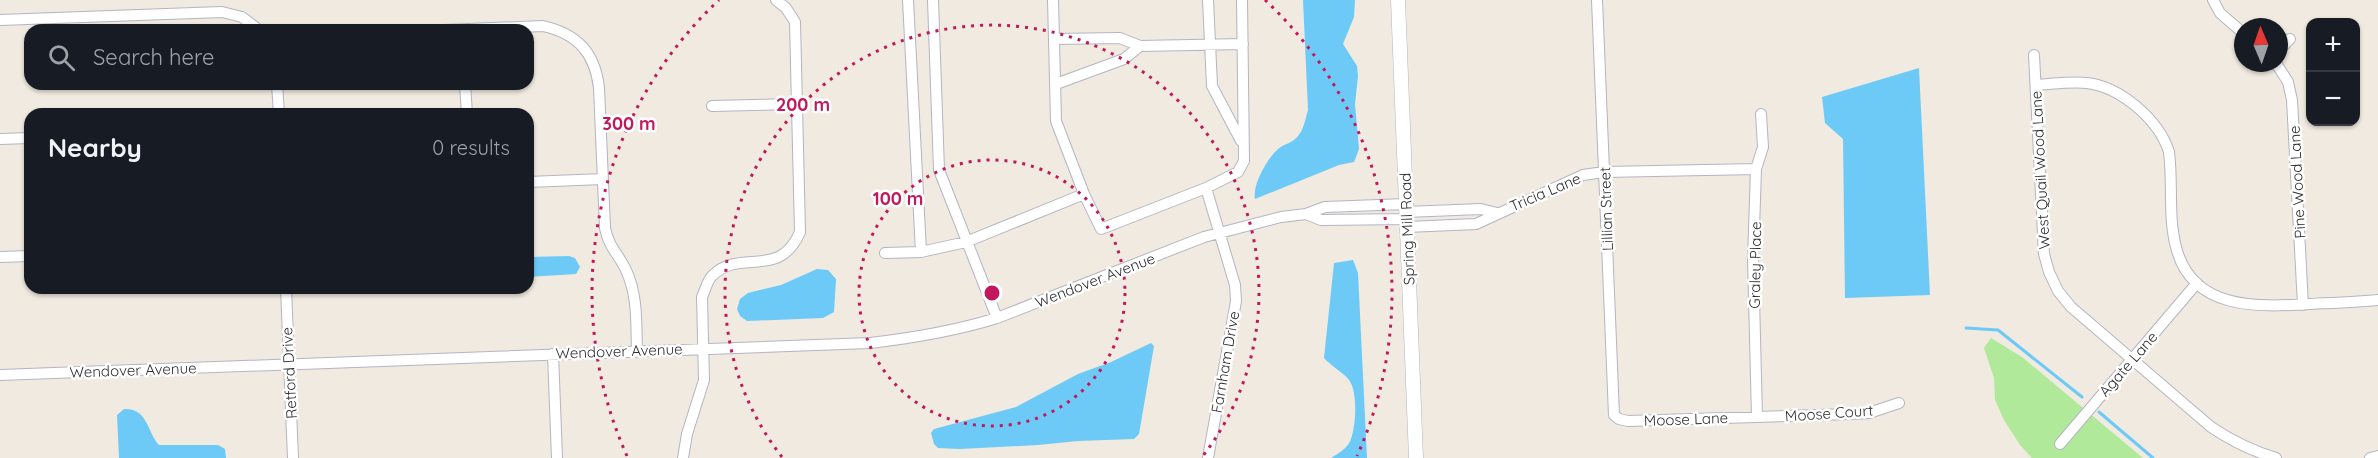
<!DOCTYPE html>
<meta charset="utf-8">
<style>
:root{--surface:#171b24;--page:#242831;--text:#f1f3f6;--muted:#9ea1a6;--line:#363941}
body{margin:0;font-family:Quicksand,sans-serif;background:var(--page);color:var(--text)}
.controls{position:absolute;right:18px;top:18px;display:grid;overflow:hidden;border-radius:12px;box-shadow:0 2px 4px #0004}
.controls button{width:54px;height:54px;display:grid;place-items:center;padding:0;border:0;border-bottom:2px solid var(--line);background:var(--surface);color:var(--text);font:30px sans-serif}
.compass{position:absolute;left:2234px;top:18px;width:54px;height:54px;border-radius:50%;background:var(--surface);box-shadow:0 2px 4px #0004;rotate:358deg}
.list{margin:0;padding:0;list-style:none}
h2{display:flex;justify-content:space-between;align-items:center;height:78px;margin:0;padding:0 24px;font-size:26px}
h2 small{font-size:20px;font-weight:400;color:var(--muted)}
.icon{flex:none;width:33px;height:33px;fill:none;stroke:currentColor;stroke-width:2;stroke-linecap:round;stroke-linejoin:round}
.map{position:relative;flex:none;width:2378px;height:458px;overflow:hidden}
.search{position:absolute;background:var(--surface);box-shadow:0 2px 4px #0004;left:24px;top:24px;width:510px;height:66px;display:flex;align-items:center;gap:15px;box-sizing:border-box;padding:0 21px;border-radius:18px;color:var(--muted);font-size:22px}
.panel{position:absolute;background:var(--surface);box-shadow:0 2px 4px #0004;left:24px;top:108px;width:510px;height:186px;border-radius:18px}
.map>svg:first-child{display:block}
.green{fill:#b0e99a}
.water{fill:#6dcaf7}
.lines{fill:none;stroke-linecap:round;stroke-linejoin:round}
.stream{stroke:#6dcaf7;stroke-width:3}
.minor-casing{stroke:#b4b5c2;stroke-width:12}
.tertiary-casing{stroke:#b4b5c2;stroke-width:15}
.minor{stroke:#fff;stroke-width:10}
.tertiary{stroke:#fff;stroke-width:14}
.ring{fill:none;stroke:#c2185b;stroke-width:3;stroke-dasharray:3 6}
.labels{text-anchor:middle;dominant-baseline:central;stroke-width:5;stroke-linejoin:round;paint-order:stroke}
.street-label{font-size:15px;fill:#2e2e2e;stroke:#fff}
.centre{fill:#c2185b;stroke:#fff;stroke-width:3}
.ring-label{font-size:18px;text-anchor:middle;font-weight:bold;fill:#c2185b;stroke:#fff;stroke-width:5;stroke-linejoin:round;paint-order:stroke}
</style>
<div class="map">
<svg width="2378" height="458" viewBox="0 0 2378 458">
<rect width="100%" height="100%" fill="#f0eae0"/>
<path class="green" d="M1991,338L2022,357L2143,458H2032L2020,445L2004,420L1995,400L1994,378L1984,348Z"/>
<path class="water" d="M1303,0H1355L1354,17L1343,44L1357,66L1358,76L1355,104L1359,149L1354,162L1339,165L1255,199C1252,185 1267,159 1278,149C1284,144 1293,143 1298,136C1304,129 1305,120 1308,110Z
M1919,68L1930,295L1845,298L1843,139L1825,123L1822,97Z
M569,256L575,258L580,267L576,274L528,277V257Z
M1353,260L1358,273L1367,458H1331C1339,453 1348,448 1351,439C1356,424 1358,392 1349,380C1345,374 1330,365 1324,358L1334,263Z
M817,269L828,270L836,279L834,312L823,318L747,321L740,316L737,309L740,299L748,293L781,285Z
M1151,343L1154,346L1139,434L1134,439L1078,441L1038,445L960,449L938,448L934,444L931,433L934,429L1016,407L1078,374L1111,362Z
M124,409C148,408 147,432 159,445H218L225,449L226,458H119L117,415Z"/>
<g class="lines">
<path class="stream" d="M1966,328L1998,330L2082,397
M2099,412L2153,458"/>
<defs>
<path id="minor" d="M908,0L921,252
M933,0L939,170L997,318
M1053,0L1056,121L1084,194L1101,229L1206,188L1238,172L1244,161L1242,0
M1208,0L1212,86L1241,141
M1597,0L1614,415L1619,419L1628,421L1850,414L1869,413L1899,403
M2213,0L2220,13L2243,33
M0,20L222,12L242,17L259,30
M444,30L543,26C578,34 595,53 599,88L605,228C609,248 618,253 626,270C638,296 636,323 637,351
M1054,39L1120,38L1140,46L1243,44
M2279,50L2290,39
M2034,55L2044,254L2049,272L2058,291L2071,307L2211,427C2232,441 2252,451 2276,458
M2276,63L2288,82L2292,100L2303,305
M277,84L279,114
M465,84L467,114
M1056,84L1124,59L1140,46
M2036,85C2053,84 2071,81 2087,83C2121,87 2159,120 2169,152C2173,183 2168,217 2176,247C2192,311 2258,307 2310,304C2332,303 2355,302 2378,300
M712,106L798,104
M0,139L30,138
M528,182L603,179
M1206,188L1235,285L1236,301L1208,458
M1406,212L1481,209L1497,213
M1306,214L1325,207L1406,204
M1407,227L1476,224L1583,175L1604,172L1756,169
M885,253L921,252L966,242L1084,194
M0,257L30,256
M286,288L293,458
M553,354L557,458
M0,375L870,343C913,338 955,331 997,318L1204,237L1281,217L1306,214L1321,220L1407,219
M1757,417L1753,259L1756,169L1763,147L1761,114
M2060,444L2197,283
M683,458L687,434L704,380L702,297C705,291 707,281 712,276C740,247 779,281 800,232L795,22L786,8L776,0
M2370,458L2378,456"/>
<path id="tertiary" d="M1398,0L1416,458"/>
</defs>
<use href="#minor" class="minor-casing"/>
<use href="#tertiary" class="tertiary-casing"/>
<use href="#minor" class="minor"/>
<use href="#tertiary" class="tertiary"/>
</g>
<g class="ring">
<circle cx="992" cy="293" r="133"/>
<path d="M782 457A267 267 0 1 1 1202 457"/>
<path d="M627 456A400 400 0 0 1 719 0M1265 0A400 400 0 0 1 1357 456"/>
</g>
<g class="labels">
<g class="street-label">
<text transform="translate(2040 170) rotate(-93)">West Quail Wood Lane</text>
<text transform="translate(2297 182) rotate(-93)">Pine Wood Lane</text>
<text transform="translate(1545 192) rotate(-23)">Tricia Lane</text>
<text transform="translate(1606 209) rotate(-92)">Lillian Street</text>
<text transform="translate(1407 229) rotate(-92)">Spring Mill Road</text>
<text transform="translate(1755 265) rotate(-89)">Graley Place</text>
<text transform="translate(1095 280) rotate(-21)">Wendover Avenue</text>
<text transform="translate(619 351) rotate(-2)">Wendover Avenue</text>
<text transform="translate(1225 362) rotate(-80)">Farnham Drive</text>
<text transform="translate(2128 364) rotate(-49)">Agate Lane</text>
<text transform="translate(133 370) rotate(-2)">Wendover Avenue</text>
<text transform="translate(289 373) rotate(-93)">Retford Drive</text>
<text transform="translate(1829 413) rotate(-4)">Moose Court</text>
<text transform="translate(1686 419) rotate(-2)">Moose Lane</text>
</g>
</g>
<circle cx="992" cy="293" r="9" class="centre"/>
<g class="ring-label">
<text x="803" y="111">200 m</text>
<text x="629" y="130">300 m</text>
<text x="898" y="205">100 m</text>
</g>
</svg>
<div class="controls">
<button>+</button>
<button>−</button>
</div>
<svg class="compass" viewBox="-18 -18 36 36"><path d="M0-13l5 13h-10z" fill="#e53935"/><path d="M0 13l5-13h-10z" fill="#9ea1a6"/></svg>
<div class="search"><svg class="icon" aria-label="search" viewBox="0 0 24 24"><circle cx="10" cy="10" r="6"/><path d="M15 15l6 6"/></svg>Search here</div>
<section class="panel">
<h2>Nearby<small>0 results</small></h2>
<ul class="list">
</ul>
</section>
</div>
